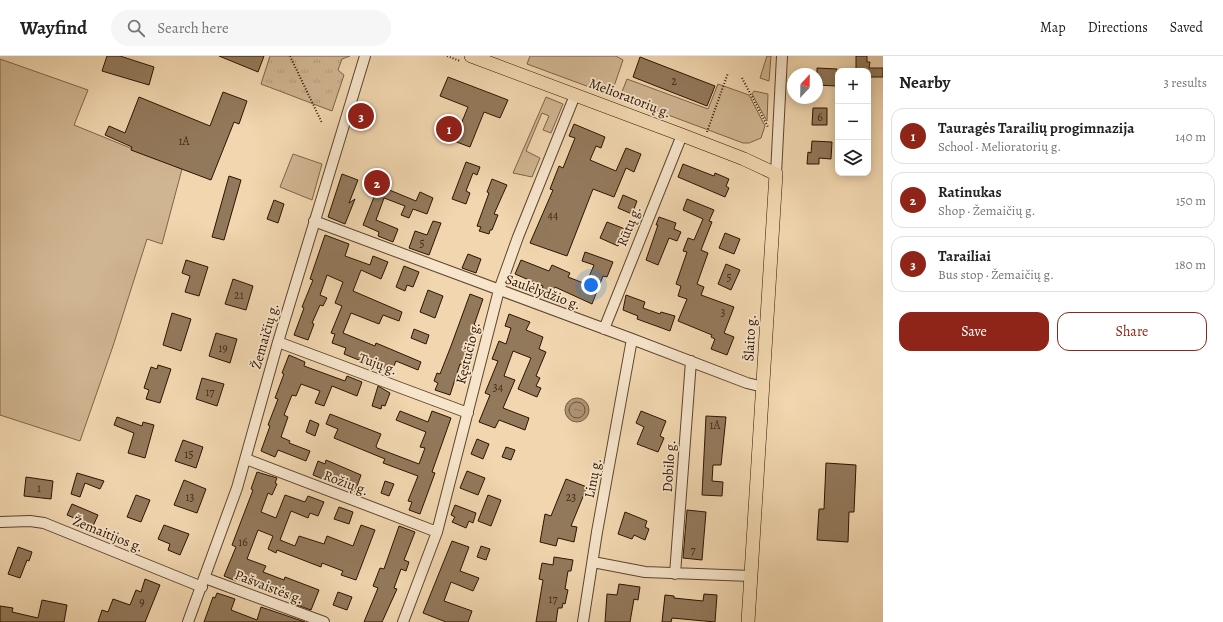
<!DOCTYPE html>
<meta charset="utf-8">
<style>
:root{--surface:#fff;--page:#f6f6f6;--text:#222;--muted:#767676;--line:#e0e0e0;--accent:#8f2418}
body{margin:0;font-family:Alegreya,serif;background:var(--page);color:var(--text)}
.controls{position:absolute;right:12px;top:12px;display:grid;overflow:hidden;border-radius:8px;box-shadow:0 2px 10px #0003}
.controls button{width:36px;height:36px;display:grid;place-items:center;padding:0;border:0;border-bottom:1px solid var(--line);background:var(--surface);color:var(--text);font:20px sans-serif}
.compass{position:absolute;left:787px;top:12px;width:36px;height:36px;border-radius:50%;background:var(--surface);box-shadow:0 2px 10px #0003;rotate:22deg}
.you{position:absolute;left:591px;top:229px;width:14px;height:14px;margin:-10px;border:3px solid #fff;border-radius:50%;background:#1a73e8;box-shadow:0 0 0 6px #1a73e833}
.badge{display:grid;place-items:center;width:26px;height:26px;border-radius:50%;background:var(--accent);color:#fff;font-size:13px;font-weight:700}
.pin{position:absolute;translate:-50% -50%;border:2px solid #fff;box-shadow:0 1px 4px #0006}
.list{margin:0;padding:0;list-style:none}
h2{display:flex;justify-content:space-between;align-items:center;height:52px;margin:0;padding:0 16px;font-size:17px}
h2 small{font-size:13px;font-weight:400;color:var(--muted)}
.list li{display:grid;grid-template-columns:26px 1fr auto;gap:12px;align-items:center;box-sizing:border-box;height:56px;margin:0 8px 8px;padding:0 8px;border:1px solid var(--line);border-radius:12px}
.list b{display:block;font-size:15px;white-space:nowrap}
.list p{margin:0;font-size:13px;white-space:nowrap;color:var(--muted)}
.list em{font-size:13px;font-style:normal;color:var(--muted)}
.actions{display:flex;gap:8px;padding:12px 16px}
.actions a{flex:1;padding:9px 0;border:1px solid var(--accent);border-radius:12px;text-align:center;font-size:14px;color:var(--accent)}
.actions .main{background:var(--accent);color:#fff}
.icon{flex:none;width:22px;height:22px;fill:none;stroke:currentColor;stroke-width:2;stroke-linecap:round;stroke-linejoin:round}
.map{position:relative;flex:none;width:883px;height:566px;overflow:hidden}
header{display:flex;align-items:center;gap:24px;box-sizing:border-box;height:56px;padding:0 20px;background:var(--surface);border-bottom:1px solid var(--line)}
header strong{font-size:19px}
nav{display:flex;gap:22px;margin-inline-start:auto;font-size:14px}
.search{width:280px;height:36px;background:var(--page);display:flex;align-items:center;gap:10px;box-sizing:border-box;padding:0 14px;border-radius:22px;color:var(--muted);font-size:15px}
main{display:flex}
aside{flex:1;background:var(--surface)}
.map>svg:first-child{display:block}
.grass{fill:#d0b591;stroke:#7e6448}
.park{fill:url(#park-tufts);stroke:#7e6448}
.water{fill:url(#water-ripples);stroke:#7a6146}
.lines{fill:none;stroke-linecap:round;stroke-linejoin:round}
.shore{stroke:#6e543a;stroke-width:1}
.building{fill:#93795b;stroke:#2d1400}
.minor-casing{stroke:#5e442c;stroke-width:12}
.major-casing{stroke:#2d1400;stroke-width:14}
.path{stroke:#2d1400;stroke-width:2;stroke-dasharray:1 2;stroke-linecap:butt}
.minor{stroke:#f6e4cb;stroke-width:10}
.major{stroke:#f1d6af;stroke-width:13}
.labels{text-anchor:middle;dominant-baseline:central;stroke-width:3.5;stroke-linejoin:round;paint-order:stroke}
.number-label{font-size:12px;fill:#462d17}
.street-label{font-size:14px;fill:#2d1400;stroke:#f6e4cb}
</style>
<header>
<strong>Wayfind</strong>
<div class="search"><svg class="icon" aria-label="search" viewBox="0 0 24 24"><circle cx="10" cy="10" r="6"/><path d="M15 15l6 6"/></svg>Search here</div>
<nav><a>Map</a><a>Directions</a><a>Saved</a></nav>
</header>
<main>
<div class="map">
<svg width="883" height="566" viewBox="0 0 883 566">
<defs>
<pattern id="park-tufts" width="24" height="20" patternUnits="userSpaceOnUse"><rect width="24" height="20" fill="#d0b591"/><path d="M3 7l-1-3M5 7V3M7 7l1-3M15 17l-1-3M17 17v-4M19 17l1-3" fill="none" stroke="#b39b7b"/></pattern>
<pattern id="water-ripples" width="26" height="14" patternUnits="userSpaceOnUse"><rect width="26" height="14" fill="#ae9474"/><path d="M2 4q2-2 4 0t4 0M15 11q2-2 4 0t4 0" fill="none" stroke="#8e785d"/></pattern>
</defs>
<rect width="100%" height="100%" fill="#f1d6af"/>
<filter id="stains"><feTurbulence type="fractalNoise" baseFrequency=".005" numOctaves="4"/><feColorMatrix values="0 0 0 0 .2 0 0 0 0 .09 0 0 0 0 .02 0 0 0 .5 -.17"/></filter>
<radialGradient id="worn" r=".72"><stop offset=".6" stop-color="#630" stop-opacity="0"/><stop offset="1" stop-color="#630" stop-opacity=".3"/></radialGradient>
<path class="grass" d="M530,0H616L623,4L611,39L527,8Z
M767,0H771L769,25L760,22Z
M0,3L88,34L74,69L182,113L162,188L147,183L113,290L80,385L0,359Z
M627,23L708,53L718,28L749,39L765,70L761,82L749,87H743L620,41Z
M754,35L768,38L767,65L752,38Z
M546,41L563,48L551,77L543,74L549,60L542,57L526,95L540,102L532,121L513,117Z
M293,98L322,108L312,144L280,131Z"/>
<path class="park" d="M270,0H350L342,3L338,14L344,19L332,55L261,28Z"/>
<path class="water" d="M565 354a12 12 0 1 1 24 0a12 12 0 1 1-24 0Z"/>
<g class="lines">
<path class="shore" d="M569 354a8 8 0 1 1 16 0a8 8 0 1 1-16 0Z"/>
</g>
<path class="building" d="M107,0H120L154,11L149,29L102,15Z
M219,0H264L258,16Z
M856,0H867V6H870L869,12H883V21H868V15H856Z
M640,1L715,30L707,50L633,21Z
M817,12L837,13L836,30L817,29Z
M448,21L508,44L500,62L484,56L470,91L454,85L468,51L440,40Z
M223,36L247,45L239,68L234,66L211,124L131,94L132,91L105,79L109,70L125,77L139,41L210,70Z
M813,52H827V69H812Z
M574,68L605,81L601,92L596,90L590,104L616,115L626,92L641,98L634,116L626,112L614,141L593,133L567,200L530,187L553,134L550,133L559,110L563,112L575,82L569,80Z
M812,85L832,86L831,103L819,102V108H807L808,96L811,97Z
M466,106L480,111L477,119L473,117L466,135L470,137L466,148L452,143Z
M683,108L714,120L715,117L729,123L726,130L729,132L725,141L678,121Z
M342,118L358,124L349,147L355,143L345,168L328,161Z
M377,118L391,123L387,133L416,145L420,136L433,142L427,158L413,153L409,162L401,159L405,150L384,142L376,164L398,173L393,186L378,180L379,176L363,169L374,141L367,134L373,130Z
M229,120L241,124L224,184L212,181Z
M492,123L507,129L494,158L498,159L492,174H490L489,178L479,175L481,171L477,170L489,137L487,136Z
M623,139L637,145L632,158L618,152Z
M687,143L714,154L709,165L712,166L701,194L708,197L697,228L704,231L701,239L734,251L724,277L734,281L727,299L711,293L715,283L711,281L712,279L678,265L687,243L678,240L681,230L676,228L687,196L683,195L688,182L694,184L703,163L683,154Z
M274,144L284,148L278,167L267,163Z
M659,161L676,167L674,173L681,176L677,185L669,182L658,209L646,204L658,169H656Z
M433,165L441,167L429,199L409,192L415,175L427,179Z
M607,166L625,173L618,190L600,182Z
M725,177L740,183L734,198L719,192Z
M325,179L349,188L345,200L370,209L373,200L388,206L381,223L361,214L353,235L402,256L399,265L383,259L379,268L351,257L343,277L375,290L376,287L421,306L418,314L396,305L391,317L344,298L346,292L332,287L335,278L331,277L342,250L335,247L343,226L327,219L320,239L327,242L323,250L320,249L312,267L314,268L308,284L294,279L304,252L302,251L313,224L310,223Z
M585,196L613,206L607,221L603,220L592,248L555,231L552,238L542,234L543,230L515,218L521,204L549,215L552,209L570,217L568,221L586,228L594,209L582,205Z
M468,198L481,203L476,217L462,212Z
M186,204L208,211L199,240L185,236L190,220L182,217Z
M726,208L740,214L731,234L718,228Z
M404,210L419,216L413,231L407,229L405,235L396,231Z
M233,223L253,230L246,254L225,248Z
M428,234L443,240L435,262L420,256Z
M470,238L483,243L474,269L476,270L465,300L468,301L464,310L460,308L450,339L435,334L438,327L434,325L437,317L440,318L451,290Z
M626,239L645,246L643,252L660,258L661,256L675,260L670,275L637,263L638,260L623,254Z
M172,257L191,263L181,295L163,289Z
M509,258L530,266L526,274L543,281L539,293L546,296L536,320L540,322L536,330L541,332L537,341L518,333L531,302L513,295L504,320L515,324L503,352L529,362L525,374L499,364L495,372L479,366L490,339L485,337L498,305L492,303L499,285L506,288L511,272L505,270Z
M414,273L429,279L426,288L411,282Z
M216,277L237,283L230,307L209,300Z
M289,299L305,306L304,310L345,325L347,320L362,326L357,340L332,330L324,350L315,347L320,335L301,328L296,340L292,339L284,359L288,361L281,381L290,385L289,387L310,395L306,405L278,394L275,401L261,395L270,370L268,369L278,343L275,342L284,318L282,317Z
M158,309L171,313L160,347L146,343L149,334L144,332L151,311L157,313Z
M202,322L224,328L217,350L196,343Z
M378,330L390,337L385,350L382,349L381,353L372,350Z
M400,355L428,366L432,355L451,362L432,416L435,417L420,458L409,454L412,446L408,445L418,420L383,407L385,403L334,382L338,373L326,368L330,358L381,378L376,390L377,392L419,408L425,392L420,391L426,376L396,364Z
M641,355L666,365L660,380L664,382L658,396L637,388L644,371L636,367Z
M706,360L726,361L721,409H713L712,425L723,426L722,440L702,439Z
M117,361L142,370L143,366L154,369L145,402L128,397L134,377L114,369Z
M310,364L319,368L315,380L306,376Z
M477,383L489,388L483,403L471,398Z
M183,384L203,391L196,412L175,405Z
M506,391L515,394L511,404L502,401Z
M326,404L361,419L355,436L313,419L318,405L325,408Z
M826,407L856,409L854,456H849L848,486L817,484L819,453H824Z
M467,415L485,422L478,439L460,432Z
M257,416L277,422L275,427L277,428L272,439L268,437L261,456L276,462L285,439L305,446L308,440L324,446L318,460L310,457L308,462L291,455L280,484L295,490L299,480L324,488L327,480L353,490L361,469L375,474L356,524L341,519L343,515L322,507L321,511L277,494L276,497L268,493L273,480L258,474L247,503L266,510L263,516L284,524L285,521L319,534L311,554L294,548L296,545L269,535L271,530L243,519L241,525L236,523V525L224,520L236,491L232,489L253,434L251,433Z
M77,417L104,425L100,433L85,427L80,441L71,438Z
M26,421L53,425L51,443L24,440Z
M566,423L587,431L571,470L577,471L574,486L558,482L556,490L540,486L545,458L551,460Z
M184,424L206,433L197,457L174,449Z
M385,425L394,428L389,440L381,437Z
M136,439L150,444L141,466L127,461Z
M488,439L501,444L491,470L478,465Z
M72,448L98,459L93,470L67,459Z
M455,449L476,457L473,467L469,465L466,472L452,466L455,461L451,459Z
M339,451L353,456L349,468L334,463Z
M687,454L706,456L702,504L683,502Z
M625,456L647,465L645,471L649,473L645,484L634,479L632,483L618,478Z
M164,469L189,478L180,499L168,494L170,488L158,483Z
M399,470L415,476L404,504L409,506L406,515L401,513L394,532L397,533L382,566H364L378,532L373,530L380,512L384,513Z
M452,485L469,491L460,515L479,522L473,535L451,526L444,545L472,555L468,566H446L423,557Z
M481,490L490,493L486,504L477,501Z
M18,491L32,496L29,505L27,504L20,522L8,518Z
M554,501L573,504L571,515H568L565,533L568,534L565,548L563,547L562,552H558L556,566H536L543,524L539,523L542,507L553,509Z
M145,523L160,529L145,566H98L102,554L108,556L113,543L130,549L136,534L141,536Z
M619,528L640,531L638,544L634,543L630,566H605L607,538L617,539Z
M338,536L352,541L347,554L333,549Z
M217,537L235,543L231,554L257,564L261,551L305,566H204L213,541L215,542Z
M704,538L717,539L715,566L672,562L671,566H662L665,539L674,540V542L703,545Z
M42,544L67,549L64,566H0V550L13,552L12,556L38,562Z"/>
<g class="lines">
<defs>
<path id="minor" d="M776,118L782,0
M314,165L632,283L747,327L763,331
M604,273L682,79
M278,286L468,357
M246,403L437,476
M0,466L30,465L44,467L202,531
M593,506L645,516L751,520
M675,518L691,305
M205,522L324,566
M188,566L237,432L278,286L365,0
M403,566L437,476L499,234L518,181L575,39
M583,566L597,476L632,283"/>
<path id="major" d="M471,0L682,79L744,103L776,118L748,566"/>
</defs>
<use href="#minor" class="minor-casing"/>
<use href="#major" class="major-casing"/>
<path class="path" d="M290,0L322,67
M447,0L460,5
M742,22L768,71
M707,76L728,17"/>
<use href="#minor" class="minor"/>
<use href="#major" class="major"/>
</g>
<g class="labels">
<g class="number-label">
<text x="674" y="25">2</text>
<text x="820" y="61">6</text>
<text x="184" y="85">1A</text>
<text x="553" y="159">44</text>
<text x="422" y="187">5</text>
<text x="729" y="221">5</text>
<text x="239" y="239">21</text>
<text x="723" y="256">3</text>
<text x="223" y="292">19</text>
<text x="498" y="331">34</text>
<text x="210" y="336">17</text>
<text x="715" y="369">1A</text>
<text x="189" y="398">15</text>
<text x="39" y="432">1</text>
<text x="190" y="441">13</text>
<text x="571" y="441">23</text>
<text x="243" y="486">16</text>
<text x="693" y="494">7</text>
<text x="553" y="543">17</text>
<text x="142" y="546">9</text>
</g>
<g class="street-label">
<text transform="translate(630 42) rotate(21)">Melioratorių g.</text>
<text transform="translate(629 170) rotate(-68)">Rūtų g.</text>
<text transform="translate(543 236) rotate(20)">Saulėlydžio g.</text>
<text transform="translate(265 280) rotate(-74)">Žemaičių g.</text>
<text transform="translate(750 282) rotate(-87)">Šlaito g.</text>
<text transform="translate(468 297) rotate(-76)">Kęstučio g.</text>
<text transform="translate(378 308) rotate(20)">Tujų g.</text>
<text transform="translate(669 410) rotate(-86)">Dobilo g.</text>
<text transform="translate(593 422) rotate(-79)">Linų g.</text>
<text transform="translate(346 427) rotate(21)">Rožių g.</text>
<text transform="translate(108 478) rotate(22)">Žemaitijos g.</text>
<text transform="translate(269 531) rotate(21)">Pašvaistės g.</text>
</g>
</g>
<rect width="100%" height="100%" filter="url(#stains)"/>
<rect width="100%" height="100%" fill="url(#worn)"/>
</svg>
<div class="controls">
<button>+</button>
<button>−</button>
<button><svg class="icon" aria-label="layers" viewBox="0 0 24 24"><path d="M12 4l9 5-9 5-9-5zM3 14l9 5 9-5"/></svg></button>
</div>
<svg class="compass" viewBox="-18 -18 36 36"><path d="M0-13l5 13h-10z" fill="#e53935"/><path d="M0 13l5-13h-10z" fill="#767676"/></svg>
<div class="you"></div>
<div class="pin badge" style="left:449px;top:73px">1</div>
<div class="pin badge" style="left:377px;top:127px">2</div>
<div class="pin badge" style="left:361px;top:60px">3</div>
</div>
<aside>
<h2>Nearby<small>3 results</small></h2>
<ul class="list">
<li><span class="badge">1</span><div><b>Tauragės Tarailių progimnazija</b><p>School · Melioratorių g.</p></div><em>140 m</em></li>
<li><span class="badge">2</span><div><b>Ratinukas</b><p>Shop · Žemaičių g.</p></div><em>150 m</em></li>
<li><span class="badge">3</span><div><b>Tarailiai</b><p>Bus stop · Žemaičių g.</p></div><em>180 m</em></li>
</ul>
<div class="actions"><a class="main">Save</a><a>Share</a></div>
</aside>
</main>
